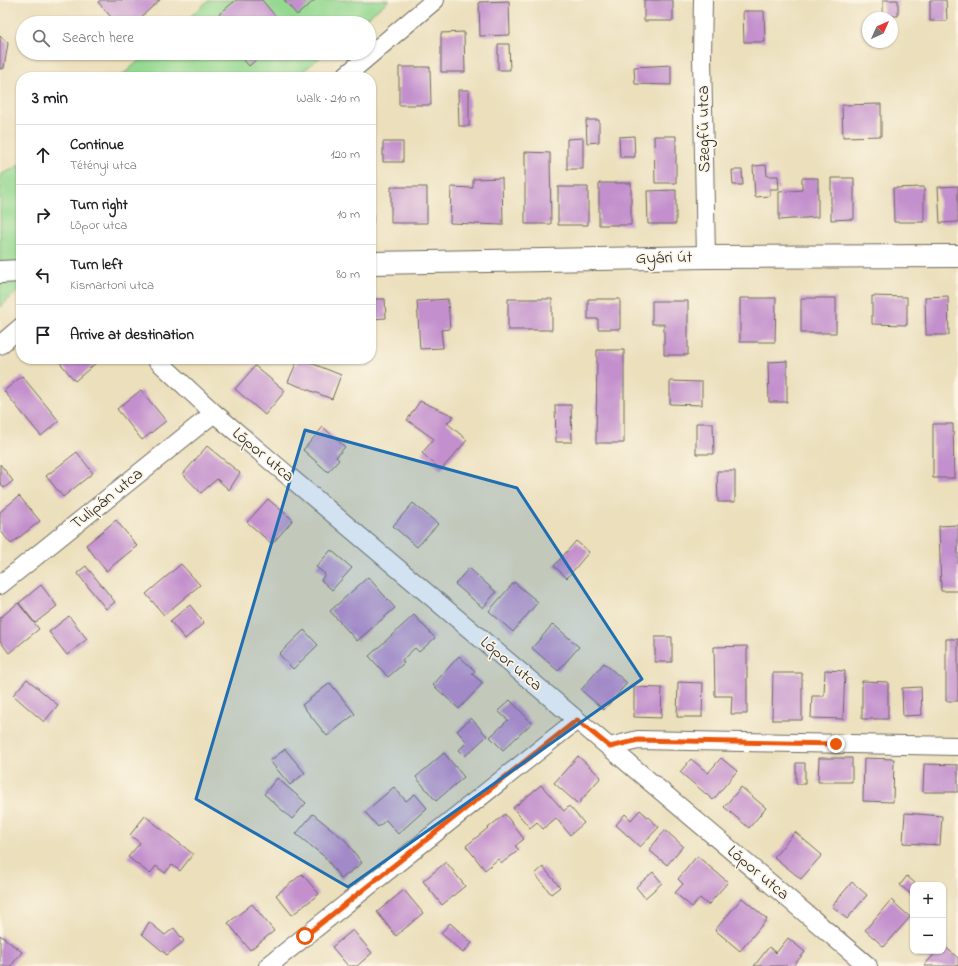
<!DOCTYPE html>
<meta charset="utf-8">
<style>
:root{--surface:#fff;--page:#f6f6f6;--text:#202124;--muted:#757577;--line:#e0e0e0}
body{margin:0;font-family:"Indie Flower",sans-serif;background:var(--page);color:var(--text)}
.controls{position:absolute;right:12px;bottom:12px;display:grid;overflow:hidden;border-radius:8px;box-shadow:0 1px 3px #0004}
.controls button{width:36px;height:36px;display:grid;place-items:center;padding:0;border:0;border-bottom:1px solid var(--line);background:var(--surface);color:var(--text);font:20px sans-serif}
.compass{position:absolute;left:862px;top:12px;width:36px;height:36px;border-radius:50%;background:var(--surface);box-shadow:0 1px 3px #0004;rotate:45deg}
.stop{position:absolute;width:12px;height:12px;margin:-9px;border:3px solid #ea580c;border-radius:50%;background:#fff}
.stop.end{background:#ea580c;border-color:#fff;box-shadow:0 1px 4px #0008}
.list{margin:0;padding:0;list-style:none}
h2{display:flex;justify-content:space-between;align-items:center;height:52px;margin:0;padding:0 16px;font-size:17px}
h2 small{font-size:13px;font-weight:400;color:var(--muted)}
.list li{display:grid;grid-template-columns:26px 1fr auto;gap:12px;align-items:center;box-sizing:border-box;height:60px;padding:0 16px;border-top:1px solid var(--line)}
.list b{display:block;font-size:15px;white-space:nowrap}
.list p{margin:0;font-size:13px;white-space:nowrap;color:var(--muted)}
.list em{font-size:13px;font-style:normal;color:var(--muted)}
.icon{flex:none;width:22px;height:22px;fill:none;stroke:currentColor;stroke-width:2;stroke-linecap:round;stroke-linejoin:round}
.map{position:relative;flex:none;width:958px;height:966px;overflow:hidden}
.search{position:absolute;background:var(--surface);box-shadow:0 1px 3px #0004;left:16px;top:16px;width:360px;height:44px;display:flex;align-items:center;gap:10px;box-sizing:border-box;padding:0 14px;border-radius:22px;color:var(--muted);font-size:15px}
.panel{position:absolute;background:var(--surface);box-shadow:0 1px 3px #0004;left:16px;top:72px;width:360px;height:292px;border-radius:16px}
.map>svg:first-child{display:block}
.green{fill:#94d891;stroke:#60825e}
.building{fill:#c390cd}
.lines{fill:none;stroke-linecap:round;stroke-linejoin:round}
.minor-casing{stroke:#6e6a5e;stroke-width:20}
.tertiary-casing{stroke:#6e6a5e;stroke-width:24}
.minor{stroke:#fff;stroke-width:18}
.tertiary{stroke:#fff;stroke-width:22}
.route{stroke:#ea580c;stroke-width:5}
.marked{fill:#1f6fb2;fill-opacity:0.2;stroke:#1f6fb2;stroke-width:3;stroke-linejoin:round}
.labels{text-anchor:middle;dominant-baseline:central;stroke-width:3.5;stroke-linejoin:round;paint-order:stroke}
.street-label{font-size:17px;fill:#2b2b2b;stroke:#fcf5e5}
</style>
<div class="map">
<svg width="958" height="966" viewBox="0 0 958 966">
<rect width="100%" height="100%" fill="#fcf5e5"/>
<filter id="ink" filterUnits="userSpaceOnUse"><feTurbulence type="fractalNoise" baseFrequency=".025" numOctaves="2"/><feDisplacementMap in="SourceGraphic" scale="8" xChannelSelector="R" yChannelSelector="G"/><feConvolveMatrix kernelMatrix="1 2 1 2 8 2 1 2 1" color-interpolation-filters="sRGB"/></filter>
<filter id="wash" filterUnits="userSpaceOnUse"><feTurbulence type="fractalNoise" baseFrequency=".012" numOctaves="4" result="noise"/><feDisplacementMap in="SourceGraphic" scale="16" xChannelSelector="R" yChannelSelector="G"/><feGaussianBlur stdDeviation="0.9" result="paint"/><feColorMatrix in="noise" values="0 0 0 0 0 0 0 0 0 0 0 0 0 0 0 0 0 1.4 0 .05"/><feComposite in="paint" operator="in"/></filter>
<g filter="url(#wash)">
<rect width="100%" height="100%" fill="#ebdfbc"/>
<path class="green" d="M209,0H389L361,23H183Z
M148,53H325L296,77H120Z
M21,163V288L0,307V175L15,168Z"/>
<g id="blocks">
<path class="building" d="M101,0H160L134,23H116L98,2Z
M236,0H262L281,23H213L211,21Z
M284,0H315L297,15Z
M644,0H673V21H644Z
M883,0H898V16H883Z
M930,0H946L947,21H930Z
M509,1L510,35L480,36L479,2Z
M743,11H764L765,42H744Z
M464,32L465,72H441V33Z
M0,36L8,43L4,68L0,69Z
M498,44H509L510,70H498Z
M238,53H264L249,66Z
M671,65V85L635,84L634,67Z
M399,67H430L431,105H399Z
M458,90H469V126H459Z
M881,104V136L843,137L842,105Z
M586,120H599V142L587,143Z
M634,136L635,157H620L619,137Z
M654,136H676V183H655Z
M583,138V169H567V139Z
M383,142H403V162H383Z
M525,152L550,153L551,224H525Z
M766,165L767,176H778L779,189H770V196L755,197L753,166Z
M371,170H373V223H371Z
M732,170H742L743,185H733Z
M502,178L503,225L450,223L451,187L473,188V179Z
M802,178H818V217L779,220V192L802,190Z
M831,178H854V219L831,220Z
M599,183H631V225H599Z
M958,186V222L940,223L938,187Z
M391,187H427V223H391Z
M558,187H588V225H558Z
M924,187V222H894L893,188Z
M676,190V224H648L647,191Z
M872,296L907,297V325L872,324Z
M948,296L949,335H926L925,297Z
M740,298H776L775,342H740Z
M801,298H836V333H801Z
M371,299H385L386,318L371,319Z
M448,299L450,329L441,330L443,348L420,349L417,301Z
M508,299H552V330H508Z
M588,299H620V329H598V319H588Z
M652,301H688V355H664V324H652Z
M597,350H624V443H596Z
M57,359H92L96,363L75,381Z
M298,359H301L341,375L332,399L288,382Z
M787,361V402H769L768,362Z
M255,366L285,391L265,415L235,389Z
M22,376L59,421L41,436L4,391Z
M670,381L702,382V405L670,404Z
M141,390L166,421L142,440L117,409Z
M420,401L454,416L447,423L467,440L441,470L422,453L434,439L407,420Z
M555,405H571L572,442H556Z
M696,423H713L714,454H696Z
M933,424H953L954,478H933Z
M323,427L345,447L336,457L339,460L328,472L303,450Z
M207,446L240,473L229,490L217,479L201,493L183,474Z
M77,452L93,473L63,497L46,476Z
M0,464L13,481L4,488L0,483Z
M717,471H735V502H718Z
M19,496L40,521L11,544L0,530V512Z
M268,499L293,520L272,544L247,522Z
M413,503L438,524L417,547L393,526Z
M116,520L137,546L106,571L86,545Z
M958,525V591H941L939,526Z
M576,541L589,552L567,578L554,566Z
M331,550L352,568L332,590L321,580L325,574L316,567Z
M181,564L200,585L164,615L146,594Z
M86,566L115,602L106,609L77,573Z
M469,568L496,592L483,608L455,584Z
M368,577L395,608L357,641L330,611Z
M514,582L538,602L513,632L489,611Z
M41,585L57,606L35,623L19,603Z
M18,603L39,629L9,653L0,641V618Z
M190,605L204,623L185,639L170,621Z
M414,615L435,638L419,652L415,648L402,660L404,663L388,677L369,656Z
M69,616L87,639L67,655L49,632Z
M553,624L579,647L558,671L532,648Z
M304,630L318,645L293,669L279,654Z
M655,637H672V662H655Z
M946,639H958V701H946Z
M747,646V714H731L732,696H715L714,647Z
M459,656L475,671L472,674L483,683L459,709L433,685Z
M604,663L627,683L604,710L581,690Z
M825,670L845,671L843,719L811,718L812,696H824Z
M773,673H802V720H772Z
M27,679L58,705L44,722L13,695Z
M862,681L888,682V719H862Z
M678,682L703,683L702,717H677Z
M330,683L355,714L327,736L302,705Z
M634,687L662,688L661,718L634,717Z
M921,687L922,715L903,716L902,688Z
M510,700L532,723L503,750L490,737L508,720L498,711Z
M471,718L487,736L465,756L459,750L467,742L457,731Z
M285,749L305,773L290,785L270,761Z
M444,753L464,777L436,801L416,777Z
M578,756L601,777L578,804L554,783Z
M721,758L737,771L713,800L680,772L691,759L708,773Z
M819,758H852V782H818Z
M864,758L894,759L893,802L863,801Z
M796,763H805V784H796Z
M924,764L958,765V792H923Z
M277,778L306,803L292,819L264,794Z
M541,785L564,811L569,806L584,823L570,835L556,818L543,829L537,822L530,828L513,808Z
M394,787L406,801L415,794L427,808L398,834L386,820L378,827L365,812Z
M741,787L766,808L749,828L724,807Z
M640,810L659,827L640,847L616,825L625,814L631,820Z
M905,813L942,816L940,845L903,843Z
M313,814L345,840L362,863L341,879L325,857L296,834Z
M505,814L524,839L515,846L519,850L502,863L498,859L485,870L466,846Z
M145,816L193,854L180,871L172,865L165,873L156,866L150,874L128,857L140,843L130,835Z
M665,830L683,846L667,865L649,850Z
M795,832L822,855L801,879L774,857Z
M697,856L728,882L708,905L700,898L692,907L675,893L683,884L678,879Z
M446,862L465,886L442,905L423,881Z
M543,867L560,887L551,894L535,874Z
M653,872L662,883L645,898L636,887Z
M302,874L319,894L292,915L276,895Z
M907,876L917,885H913V896L900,885Z
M852,882L867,895L847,919L832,906Z
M404,890L423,913L396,936L377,912Z
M742,898L767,919L740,951L715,930Z
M891,900L910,917L884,947L865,930Z
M252,904L274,931L250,950L228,923Z
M149,922L165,935L174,928L184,941L167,955L142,934Z
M450,923L472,943L463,953L441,933Z
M353,930L372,953L357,966H348L332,947Z
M0,935L22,952L11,966H0Z
M788,938L805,952L793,966H754L769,947L776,953Z
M943,945L958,958V964L957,966H924L937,951H943Z"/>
</g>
</g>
<g filter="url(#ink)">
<use href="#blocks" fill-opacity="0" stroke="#6e6a5e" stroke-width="1"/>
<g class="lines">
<defs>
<path id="minor" d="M703,0L702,57L706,257
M344,77L435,0
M0,345L21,327
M156,359L214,413L868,966
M0,585L214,413
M609,747L638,740L958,746
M268,966L577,720"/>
<path id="tertiary" d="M371,263L706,257L958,256
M0,272L21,271"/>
</defs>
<use href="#minor" class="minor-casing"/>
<use href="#tertiary" class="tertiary-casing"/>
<use href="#minor" class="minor"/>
<use href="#tertiary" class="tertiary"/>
</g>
</g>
<g class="lines" filter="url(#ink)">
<path class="route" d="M305,936L577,720L610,747L638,740L836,744"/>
</g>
<path class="marked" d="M305,430L517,488L642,679L348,887L196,799Z"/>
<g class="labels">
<g class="street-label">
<text transform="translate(704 129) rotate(-91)">Szegfű utca</text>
<text transform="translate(664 258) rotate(-1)">Gyári út</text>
<text transform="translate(263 455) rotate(40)">Lőpor utca</text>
<text transform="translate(107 499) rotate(-39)">Tulipán utca</text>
<text transform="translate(511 664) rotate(40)">Lőpor utca</text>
<text transform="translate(758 873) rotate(40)">Lőpor utca</text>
</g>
</g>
</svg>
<div class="controls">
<button>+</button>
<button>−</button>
</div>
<svg class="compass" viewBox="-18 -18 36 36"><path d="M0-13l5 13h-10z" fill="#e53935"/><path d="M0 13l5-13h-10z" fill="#757577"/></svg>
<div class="stop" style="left:305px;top:936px"></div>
<div class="stop end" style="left:836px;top:744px"></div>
<div class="search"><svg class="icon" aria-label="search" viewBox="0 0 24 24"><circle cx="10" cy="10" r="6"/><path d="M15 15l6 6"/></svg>Search here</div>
<section class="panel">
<h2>3 min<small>Walk · 210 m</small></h2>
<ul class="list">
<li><svg class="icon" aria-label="ahead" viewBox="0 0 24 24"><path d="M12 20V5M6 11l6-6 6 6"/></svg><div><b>Continue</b><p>Tétényi utca</p></div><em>120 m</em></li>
<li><svg class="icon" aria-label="right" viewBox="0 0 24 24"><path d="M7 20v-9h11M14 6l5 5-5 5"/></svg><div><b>Turn right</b><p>Lőpor utca</p></div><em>10 m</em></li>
<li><svg class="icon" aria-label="left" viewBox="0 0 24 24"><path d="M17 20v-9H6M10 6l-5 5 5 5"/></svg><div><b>Turn left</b><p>Kismartoni utca</p></div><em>80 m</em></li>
<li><svg class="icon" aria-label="arrive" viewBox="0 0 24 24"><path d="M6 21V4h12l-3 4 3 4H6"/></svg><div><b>Arrive at destination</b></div></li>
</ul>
</section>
</div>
